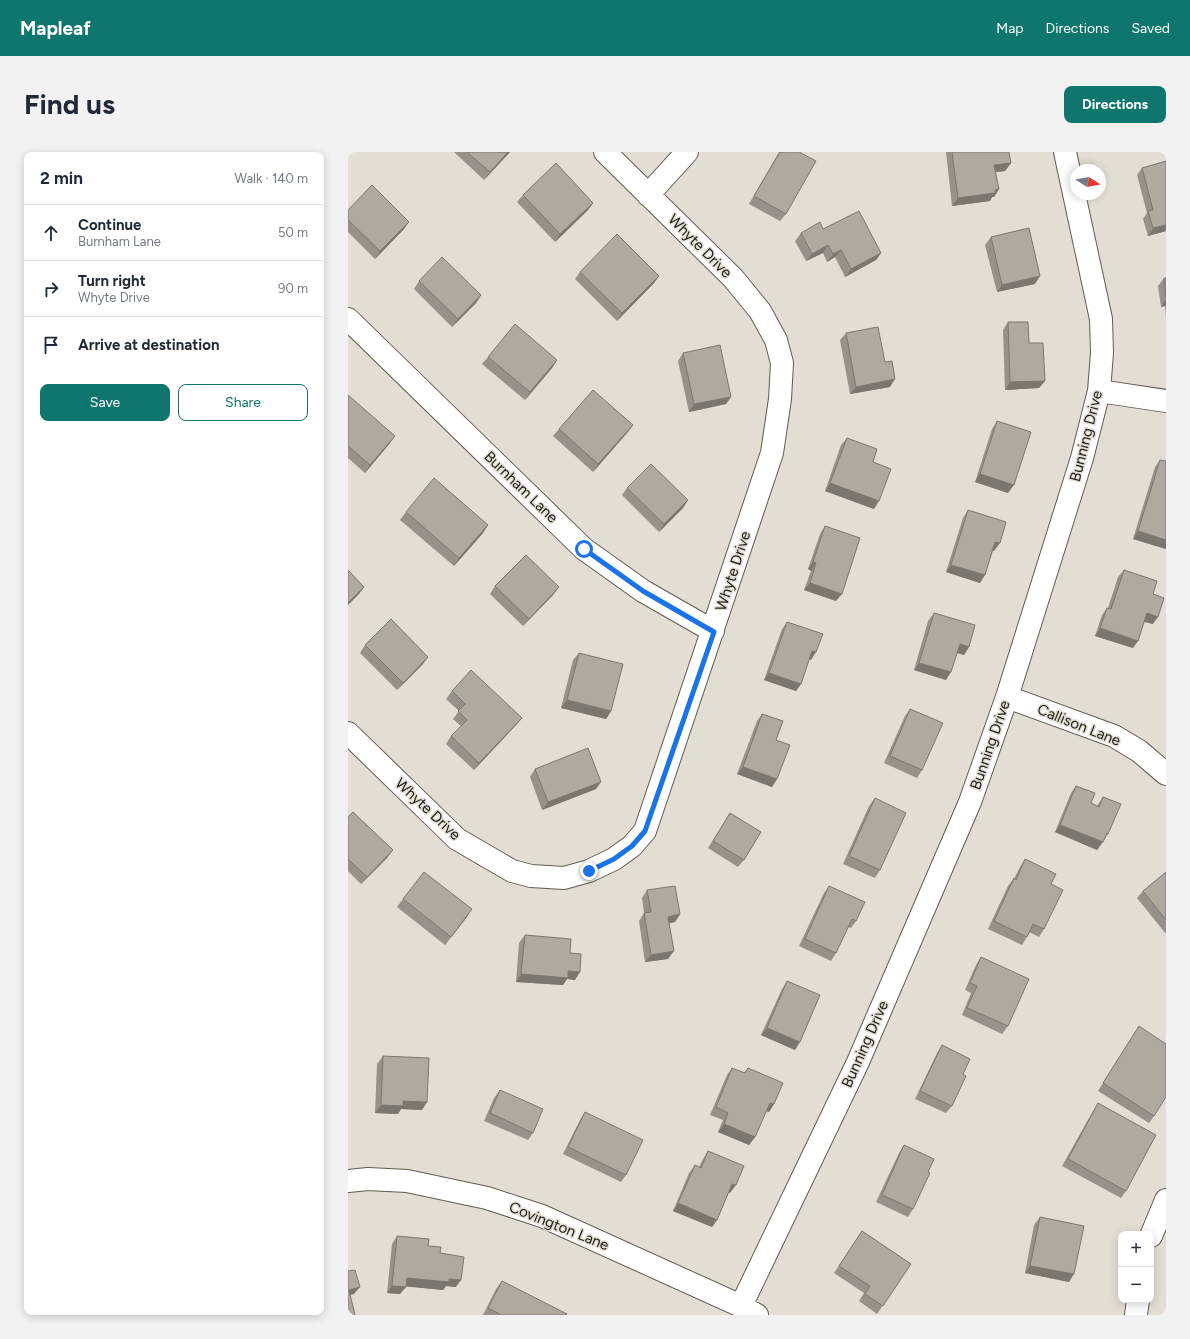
<!DOCTYPE html>
<meta charset="utf-8">
<style>
:root{--surface:#fff;--page:#f2f2f3;--text:#1f2937;--muted:#747a83;--line:#e0e1e3;--accent:#0f766e}
body{margin:0;font-family:Figtree,sans-serif;background:var(--page);color:var(--text)}
.controls{position:absolute;right:12px;bottom:12px;display:grid;overflow:hidden;border-radius:8px;box-shadow:0 2px 10px #0003}
.controls button{width:36px;height:36px;display:grid;place-items:center;padding:0;border:0;border-bottom:1px solid var(--line);background:var(--surface);color:var(--text);font:20px sans-serif}
.compass{position:absolute;left:722px;top:12px;width:36px;height:36px;border-radius:50%;background:var(--surface);box-shadow:0 2px 10px #0003;rotate:101deg}
.stop{position:absolute;width:12px;height:12px;margin:-9px;border:3px solid #1a73e8;border-radius:50%;background:#fff}
.stop.end{background:#1a73e8;border-color:#fff;box-shadow:0 1px 4px #0008}
.list{margin:0;padding:0;list-style:none}
h2{display:flex;justify-content:space-between;align-items:center;height:52px;margin:0;padding:0 16px;font-size:17px}
h2 small{font-size:13px;font-weight:400;color:var(--muted)}
.list li{display:grid;grid-template-columns:26px 1fr auto;gap:12px;align-items:center;box-sizing:border-box;height:56px;padding:0 16px;border-top:1px solid var(--line)}
.list b{display:block;font-size:15px;white-space:nowrap}
.list p{margin:0;font-size:13px;white-space:nowrap;color:var(--muted)}
.list em{font-size:13px;font-style:normal;color:var(--muted)}
.actions{display:flex;gap:8px;padding:12px 16px}
.actions a{flex:1;padding:9px 0;border:1px solid var(--accent);border-radius:8px;text-align:center;font-size:14px;color:var(--accent)}
.actions .main{background:var(--accent);color:#fff}
.icon{flex:none;width:22px;height:22px;fill:none;stroke:currentColor;stroke-width:2;stroke-linecap:round;stroke-linejoin:round}
.map{position:relative;flex:none;width:818px;height:1163px;overflow:hidden;border-radius:8px}
header{display:flex;align-items:center;gap:24px;box-sizing:border-box;height:56px;padding:0 20px;background:var(--accent);color:#fff}
header strong{font-size:19px}
nav{display:flex;gap:22px;margin-inline-start:auto;font-size:14px}
.intro{display:flex;align-items:center;justify-content:space-between;box-sizing:border-box;height:96px;padding:0 24px}
h1{margin:0;font-size:28px}
.button{padding:10px 18px;border-radius:8px;background:var(--accent);color:#fff;font-size:14px;font-weight:700}
main{display:flex;gap:24px;padding:0 24px}
aside{flex:1;background:var(--surface);border-radius:8px;box-shadow:0 2px 10px #0003}
.map>svg:first-child{display:block}
.lines{fill:none;stroke-linecap:round;stroke-linejoin:round}
.minor-casing{stroke:#605c52;stroke-width:24}
.minor{stroke:#fff;stroke-width:22}
.wall{fill:#969289}
.shaded-wall{fill:#7a776f}
.building{fill:#afaa9f;stroke:#7a776f}
.route{stroke:#1a73e8;stroke-width:5}
.labels{text-anchor:middle;dominant-baseline:central;stroke-width:3;stroke-linejoin:round;paint-order:stroke}
.street-label{font-size:15px;fill:#21201b;stroke:#e3ded3}
</style>
<header>
<strong>Mapleaf</strong>
<nav><a>Map</a><a>Directions</a><a>Saved</a></nav>
</header>
<div class="intro"><h1>Find us</h1><a class="button">Directions</a></div>
<main>
<aside>
<h2>2 min<small>Walk · 140 m</small></h2>
<ul class="list">
<li><svg class="icon" aria-label="ahead" viewBox="0 0 24 24"><path d="M12 20V5M6 11l6-6 6 6"/></svg><div><b>Continue</b><p>Burnham Lane</p></div><em>50 m</em></li>
<li><svg class="icon" aria-label="right" viewBox="0 0 24 24"><path d="M7 20v-9h11M14 6l5 5-5 5"/></svg><div><b>Turn right</b><p>Whyte Drive</p></div><em>90 m</em></li>
<li><svg class="icon" aria-label="arrive" viewBox="0 0 24 24"><path d="M6 21V4h12l-3 4 3 4H6"/></svg><div><b>Arrive at destination</b></div></li>
</ul>
<div class="actions"><a class="main">Save</a><a>Share</a></div>
</aside>
<div class="map">
<svg width="818" height="1163" viewBox="0 0 818 1163">
<rect width="100%" height="100%" fill="#e3ded3"/>
<g class="lines">
<defs>
<path id="minor" d="M300,43L339,0
M0,167L236,397L295,439L365,479
M751,239L818,249
M659,545L766,584L791,599L818,622
M0,581L109,687L164,719L183,724L216,726L241,719L266,707L284,694L297,679L424,301L432,247L434,211L428,188L412,159L385,126L257,0
M0,1029L20,1027L59,1029L139,1046L194,1064L393,1154L409,1163
M803,1084L818,1048
M393,1154L510,910L622,650L659,545L734,306L751,239L754,201L753,167L717,0
M788,1163L790,1148"/>
</defs>
<use href="#minor" class="minor-casing"/>
<use href="#minor" class="minor"/>
</g>
<path class="wall" d="M106,0H162L136,28Z
M431,0H451L438,62L432,69L401,52Z
M598,0H661L663,11L657,19L647,20L651,37L646,45H644L642,49L604,54Z
M818,9V79L800,84L795,67L799,61L789,23L794,16Z
M175,43L245,51L240,58L207,90L169,50Z
M0,58L56,77L27,107L0,80Z
M475,77L533,101L528,108L497,125L487,105L479,110L475,101L458,109L447,89L453,81Z
M643,85L687,132L649,140L637,93Z
M232,120L311,124L306,131L269,169L227,127Z
M816,126H818V165L817,154L813,155L810,134Z
M71,129L133,143L128,151L104,175L66,137Z
M660,170L681,191L697,229L691,236L657,238L655,178Z
M498,181L537,210L542,235L502,242L492,188Z
M335,201L383,245L378,252L341,260L330,209Z
M140,205L209,208L204,216L177,248L134,212Z
M0,243L42,291L17,321L0,306Z
M649,269L660,341L627,330L644,277Z
M285,273L279,281L245,320L205,284L211,277Z
M499,286L525,310L526,357L477,339L493,293Z
M812,308L818,397L785,387L807,315Z
M279,336L340,348L335,356L311,380L274,343Z
M620,358L646,399L645,398L632,431L598,420L615,366Z
M58,360L140,373L135,381L106,414L52,368Z
M477,374L488,449L456,438L463,419L460,417L472,382Z
M776,418L805,442V472L796,470L785,496L747,484L754,463L759,456H760L770,425Z
M147,434L205,443L175,474L142,442Z
M586,461L621,495L616,503L609,501L598,528L566,518L580,469Z
M439,470L463,508L461,507L453,532L448,539L416,528L434,477Z
M17,493L75,512L49,538L12,501Z
M231,501L263,559L258,567L213,556L225,508Z
M104,539L174,566L168,573L126,618L98,592L103,584L113,574L105,567L111,559L98,547Z
M562,557L574,618L569,626L536,611L557,564Z
M414,562L428,588L429,627L424,635L389,622L409,569Z
M187,617L248,637L194,658L182,625Z
M728,634L743,651L749,654L755,645L760,682L749,698L707,680L723,641Z
M527,646L532,718L527,726L495,712L521,654Z
M382,661L396,708L390,715L360,696Z
M0,665L39,706L13,732L0,719Z
M677,707L703,732L696,777L691,785L681,780L679,785L674,793L640,777L660,734L666,726V727L672,715Z
M818,720V782L789,746L795,739Z
M481,734L508,769L503,776L500,775L488,801L483,809L451,794L476,741Z
M299,738L332,762L327,770L321,771L320,807L297,810L291,769L296,761L294,746Z
M55,747L119,765L97,793L49,755Z
M177,783L222,801L227,828L219,827L215,833L168,830L171,791Z
M633,805L660,874L654,882L614,863L623,841L617,838L628,813Z
M439,829L447,898L413,883L434,837Z
M791,874L806,964L801,971L750,939Z
M594,893L615,922L604,954L598,961L567,947L589,901Z
M35,904L74,958L53,957L50,962L27,961L29,912Z
M384,916L396,921L400,916L426,952L421,960L418,959L407,985L401,993L370,980L375,968L362,963L379,923Z
M152,938L185,981L180,988L136,969L146,946Z
M750,951L778,1039L773,1046L714,1014L745,959Z
M237,960L278,1023L273,1030L215,1002L232,968Z
M556,993L580,1020L565,1057L560,1065L528,1050L551,1001Z
M360,999L382,1041L381,1040L369,1068L364,1075L325,1059L341,1021L347,1013L351,1015L355,1007Z
M692,1065L721,1130L677,1121L686,1073Z
M514,1079L563,1112L529,1162L511,1149L516,1141L486,1121Z
M49,1084L80,1094L92,1101L108,1135L98,1134L95,1138L58,1134L52,1142L39,1141L44,1092Z
M154,1129L218,1163H135L148,1137Z"/>
<path class="shaded-wall" d="M160,0H162L136,28L142,20Z
M663,11L657,19L641,21L646,13Z
M651,37L646,45H644L642,49L604,54L610,46Z
M245,51L240,58L207,90L212,82Z
M61,70L56,77L27,107L32,99Z
M818,73V79L800,84L805,76Z
M480,93L475,101L458,109L464,102Z
M493,98L487,105L479,110L485,102Z
M533,101L528,108L497,125L503,117Z
M311,124L306,131L269,169L274,161Z
M692,124L687,132L649,140L654,133Z
M133,143L128,151L104,175L110,167Z
M818,147V152L817,154L813,155Z
M209,208L204,216L177,248L182,240Z
M547,227L542,235L502,242L508,235Z
M697,229L691,236L657,238L662,230Z
M383,245L378,252L341,260L346,252Z
M285,273L279,281L245,320L250,312Z
M47,284L42,291L17,321L22,313Z
M632,322L666,333L660,341L627,330Z
M482,331L531,349L526,357L477,339Z
M340,348L335,356L311,380L316,372Z
M140,373L135,381L106,414L111,406Z
M790,379L818,388V397L785,387Z
M647,390L652,391L646,399L642,398Z
M465,410L468,411L463,419L460,417Z
M603,413L637,423L632,431L598,420Z
M462,431L494,442L488,449L456,438Z
M16,435L11,442L0,453V451Z
M211,435L205,443L175,474L181,467Z
M799,461L810,465L805,472L794,469Z
M752,476L790,489L785,496L747,484Z
M612,492L621,495L616,503L607,500Z
M464,499L468,500L463,508L459,506Z
M80,505L75,512L49,538L55,531Z
M571,511L603,520L598,528L566,518Z
M421,521L453,532L448,539L416,528Z
M219,548L263,559L258,567L213,556Z
M174,566L168,573L126,618L131,611Z
M395,615L429,627L424,635L389,622Z
M253,630L248,637L194,658L200,650Z
M712,673L755,690L749,698L707,680Z
M45,698L39,706L13,732L19,725Z
M124,757L119,765L97,793Z
M332,762L327,770L315,772L320,765Z
M326,799L320,807L297,810L303,803Z
M220,819L232,820L227,828L219,827L215,833L168,830L173,822Z
M419,876L452,890L447,898L413,883Z
M55,949L79,950L74,958L53,957L50,962L27,961L33,953Z
M422,951L426,952L421,960L416,958Z
M376,972L407,985L401,993L370,980Z
M384,1032L388,1033L382,1041L379,1040Z
M330,1051L369,1068L364,1075L325,1059Z
M682,1114L726,1122L721,1130L677,1121Z
M59,1126L101,1127L113,1128L108,1135L98,1134L95,1138L53,1134Z
M44,1134L58,1135L52,1142L39,1141Z
M12,1135L6,1142L0,1144L1,1138Z"/>
<path class="building" d="M119,0H160L142,20Z
M432,0H451L468,9L438,62L406,44Z
M604,0H661L663,11L646,13L651,37L647,38V41L610,46Z
M818,9V73L805,76L800,59L805,58L794,16Z
M208,11L245,51L212,82L175,43Z
M24,33L61,70L32,99L0,68V58Z
M511,59L533,101L503,117L493,98L485,102L480,93L464,102L453,81L472,70L475,77Z
M681,76L692,124L654,133L643,85Z
M269,82L311,124L274,161L232,120Z
M94,105L133,143L110,167L71,129Z
M816,126H818V146Z
M660,170H680L681,191H695L697,229L662,230Z
M167,172L209,208L182,240L140,205Z
M530,175L537,210L544,209L547,227L508,235L498,181Z
M372,193L383,245L346,252L335,201Z
M245,238L285,273L250,312L211,277Z
M0,243L47,284L22,313L0,294Z
M649,269L683,280L666,333L632,322Z
M499,286L529,297L525,310L543,317L531,349L482,331Z
M812,308L818,309V388L790,379Z
M303,312L340,348L316,372L279,336Z
M86,326L140,373L111,406L58,360Z
M620,358L658,370L652,391L647,390L637,423L603,413Z
M477,374L512,386L494,442L462,431L468,411L465,410Z
M178,403L211,435L181,467L147,434Z
M0,418L16,435L0,451Z
M776,418L809,429L805,442L816,446L810,465L799,461L790,489L752,476L759,456L763,457Z
M586,461L627,473L621,495L612,492L603,520L571,511Z
M43,467L80,505L55,531L17,493Z
M439,470L475,482L468,500L464,499L453,532L421,521Z
M231,501L275,512L263,559L219,548Z
M123,518L174,566L131,611L103,584L119,568L110,559L117,552L104,539Z
M562,557L595,571L574,618L542,604Z
M414,562L435,569L428,588L442,593L429,627L395,615Z
M240,596L253,630L200,650L187,617Z
M728,634L747,641L743,651L751,655L755,645L773,652L760,682L759,681L755,690L712,673Z
M527,646L558,661L532,718L501,704Z
M5,660L45,698L19,725L0,707V665Z
M382,661L413,680L396,708L365,689Z
M677,707L708,722L703,732L715,738L696,777L685,772L679,785L646,769L666,726L668,728Z
M76,720L124,757L103,785L55,747Z
M818,720V768L795,739Z
M327,734L332,762L320,765L326,799L303,803L296,761L303,760L299,738Z
M481,734L517,750L508,769L504,767L488,801L457,787Z
M177,783L223,787L222,801L233,802L232,820L220,819V826L173,822Z
M633,805L681,827L660,874L619,856L629,834L622,831Z
M439,829L472,843L452,890L419,876Z
M791,874L818,892V945L806,964L755,931Z
M594,893L622,907L615,922L618,924L604,954L572,939Z
M35,904L81,906L79,950L55,949V954L33,953Z
M384,916L397,921L400,916L435,931L426,952L422,951L407,985L376,972L380,961L368,955Z
M152,938L195,957L185,981L142,961Z
M750,951L808,983L778,1039L720,1007Z
M237,960L295,988L278,1023L220,995Z
M556,993L586,1007L580,1020L582,1021L565,1057L534,1043Z
M360,999L396,1014L388,1033L384,1032L369,1068L330,1051L347,1013L353,1016Z
M692,1065L736,1074L726,1122L682,1114Z
M514,1079L563,1112L535,1154L517,1142L522,1134L491,1114Z
M49,1084L81,1087L80,1094L93,1095L92,1101L116,1105L113,1128L101,1127V1130L59,1126L58,1135L44,1134Z
M7,1118L12,1135L1,1138L7,1163H0V1119Z
M154,1129L219,1162L218,1163H153L140,1156Z"/>
<g class="lines">
<path class="route" d="M236,397L295,439L366,480L297,679L284,694L266,707L241,719"/>
</g>
<g class="labels">
<g class="street-label">
<text transform="translate(352 94) rotate(45)">Whyte Drive</text>
<text transform="translate(738 284) rotate(-76)">Bunning Drive</text>
<text transform="translate(173 335) rotate(44)">Burnham Lane</text>
<text transform="translate(385 419) rotate(-72)">Whyte Drive</text>
<text transform="translate(731 573) rotate(22)">Callison Lane</text>
<text transform="translate(642 593) rotate(-71)">Bunning Drive</text>
<text transform="translate(80 657) rotate(43)">Whyte Drive</text>
<text transform="translate(517 892) rotate(-66)">Bunning Drive</text>
<text transform="translate(211 1074) rotate(22)">Covington Lane</text>
</g>
</g>
</svg>
<div class="controls">
<button>+</button>
<button>−</button>
</div>
<svg class="compass" viewBox="-18 -18 36 36"><path d="M0-13l5 13h-10z" fill="#e53935"/><path d="M0 13l5-13h-10z" fill="#747a83"/></svg>
<div class="stop" style="left:236px;top:397px"></div>
<div class="stop end" style="left:241px;top:719px"></div>
</div>
</main>
